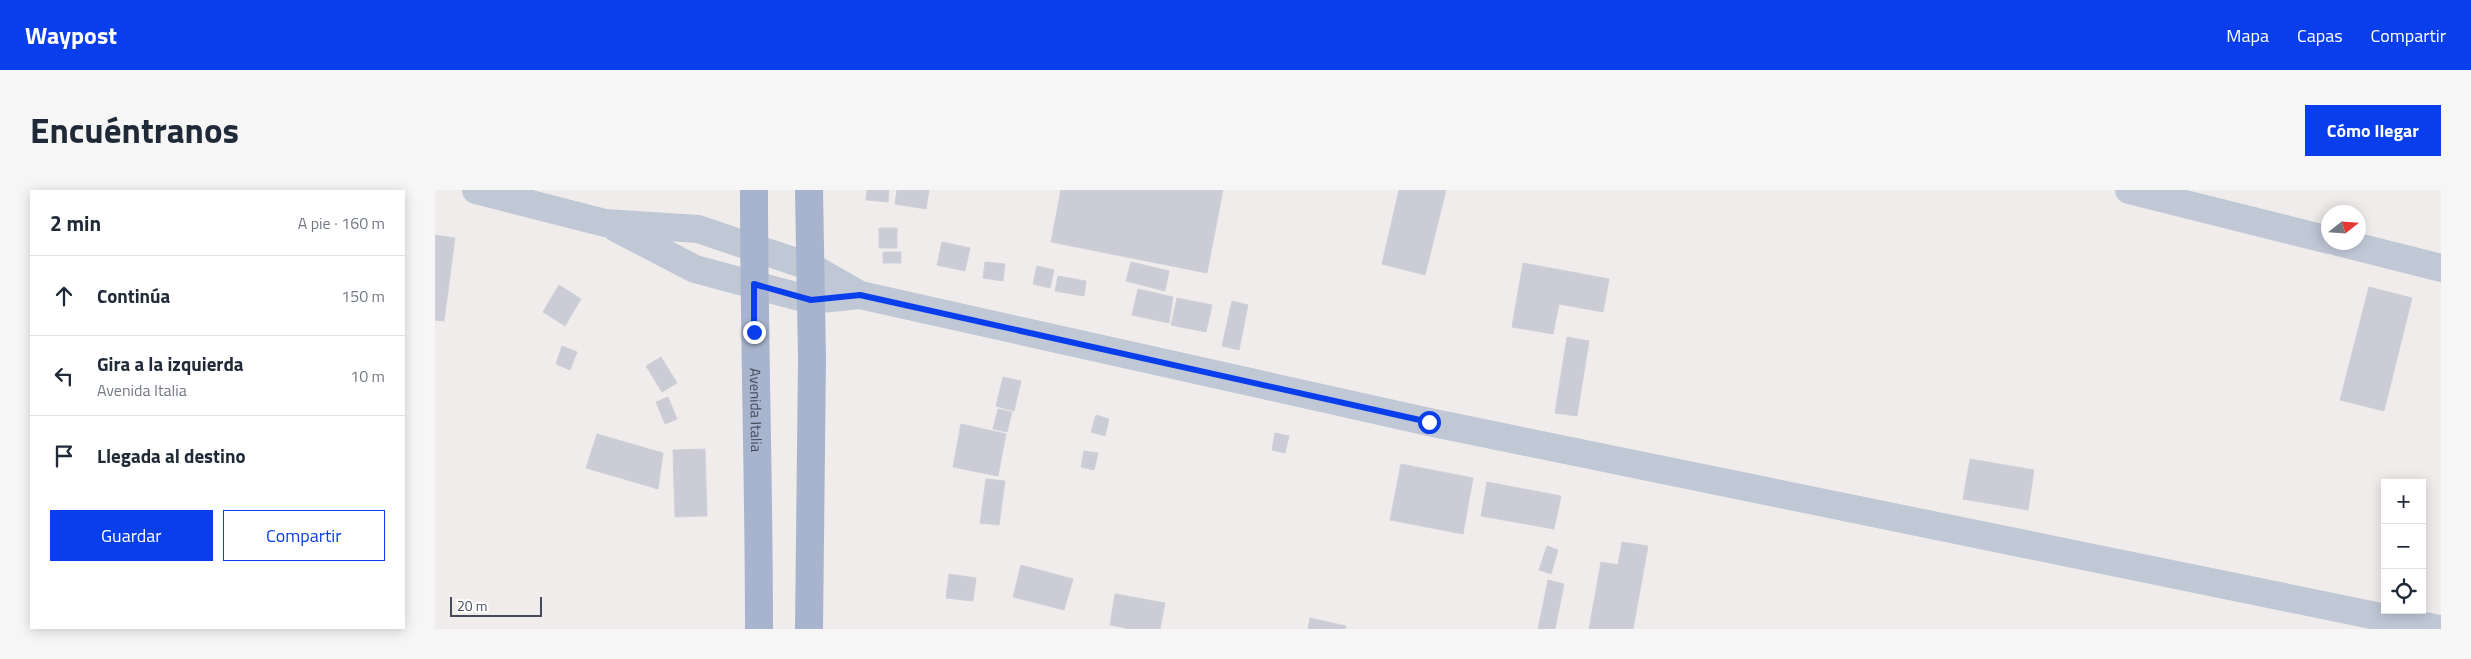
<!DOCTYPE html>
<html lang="es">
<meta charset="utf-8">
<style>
:root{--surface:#fff;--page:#f6f6f7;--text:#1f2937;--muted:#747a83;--line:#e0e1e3;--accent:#083eec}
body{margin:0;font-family:"Titillium Web",sans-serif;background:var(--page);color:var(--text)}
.controls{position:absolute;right:15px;bottom:15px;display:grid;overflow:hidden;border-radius:0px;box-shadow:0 2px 12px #0003}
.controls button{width:45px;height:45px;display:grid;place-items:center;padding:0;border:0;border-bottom:1px solid var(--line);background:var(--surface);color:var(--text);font:25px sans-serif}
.compass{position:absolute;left:1886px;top:15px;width:45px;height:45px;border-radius:50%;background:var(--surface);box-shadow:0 2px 12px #0003;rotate:73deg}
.scale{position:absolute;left:15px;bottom:12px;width:92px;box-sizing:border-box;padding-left:5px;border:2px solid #434b5b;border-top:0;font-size:14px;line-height:18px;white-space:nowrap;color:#434b5b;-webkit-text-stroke:4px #fff;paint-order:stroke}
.stop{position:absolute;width:15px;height:15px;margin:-11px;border:4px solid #083eec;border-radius:50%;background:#fff}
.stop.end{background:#083eec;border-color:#fff;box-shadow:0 1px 5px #0008}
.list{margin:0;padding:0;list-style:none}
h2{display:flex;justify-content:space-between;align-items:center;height:65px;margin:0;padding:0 20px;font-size:21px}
h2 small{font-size:16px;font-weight:400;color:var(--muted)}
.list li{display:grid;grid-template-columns:32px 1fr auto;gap:15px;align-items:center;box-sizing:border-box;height:80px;padding:0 20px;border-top:1px solid var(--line)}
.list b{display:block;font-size:19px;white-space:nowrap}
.list p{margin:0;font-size:16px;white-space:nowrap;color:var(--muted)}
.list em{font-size:16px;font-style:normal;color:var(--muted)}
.actions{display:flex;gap:10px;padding:15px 20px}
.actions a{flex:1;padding:11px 0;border:1px solid var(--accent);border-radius:0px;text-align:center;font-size:18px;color:var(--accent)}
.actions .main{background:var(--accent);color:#fff}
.icon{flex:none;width:28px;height:28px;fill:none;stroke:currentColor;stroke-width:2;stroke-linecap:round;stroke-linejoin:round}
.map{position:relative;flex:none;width:2006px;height:439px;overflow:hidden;border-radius:0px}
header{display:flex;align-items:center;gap:30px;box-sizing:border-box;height:70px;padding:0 25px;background:var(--accent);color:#fff}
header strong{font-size:24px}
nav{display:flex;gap:28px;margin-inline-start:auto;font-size:18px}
.intro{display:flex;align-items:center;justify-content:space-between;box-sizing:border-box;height:120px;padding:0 30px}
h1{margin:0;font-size:35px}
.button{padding:12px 22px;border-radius:0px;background:var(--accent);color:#fff;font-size:18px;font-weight:700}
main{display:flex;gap:30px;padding:0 30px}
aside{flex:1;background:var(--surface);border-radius:0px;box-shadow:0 2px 12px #0003}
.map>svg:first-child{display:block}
.building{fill:#cbccd5;stroke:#cfd0d8}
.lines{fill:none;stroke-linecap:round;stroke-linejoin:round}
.minor{stroke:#c0c7d5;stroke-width:28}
.major{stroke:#a8b4ce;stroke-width:28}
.route{stroke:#083eec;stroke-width:6}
.labels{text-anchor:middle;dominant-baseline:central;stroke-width:4.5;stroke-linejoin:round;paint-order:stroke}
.street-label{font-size:15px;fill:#434b5b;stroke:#fff}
</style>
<header>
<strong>Waypost</strong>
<nav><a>Mapa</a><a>Capas</a><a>Compartir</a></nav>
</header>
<div class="intro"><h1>Encuéntranos</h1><a class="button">Cómo llegar</a></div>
<main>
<aside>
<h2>2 min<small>A pie · 160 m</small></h2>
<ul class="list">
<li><svg class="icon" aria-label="ahead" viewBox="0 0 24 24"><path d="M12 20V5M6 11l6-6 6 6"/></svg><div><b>Continúa</b></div><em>150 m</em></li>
<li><svg class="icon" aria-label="left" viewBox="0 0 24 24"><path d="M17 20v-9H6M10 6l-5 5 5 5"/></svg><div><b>Gira a la izquierda</b><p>Avenida Italia</p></div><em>10 m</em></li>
<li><svg class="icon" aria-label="arrive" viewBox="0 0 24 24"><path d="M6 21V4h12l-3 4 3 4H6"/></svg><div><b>Llegada al destino</b></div></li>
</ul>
<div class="actions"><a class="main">Guardar</a><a>Compartir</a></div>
</aside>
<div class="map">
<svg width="2006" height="439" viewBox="0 0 2006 439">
<rect width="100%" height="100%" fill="#efeceb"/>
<path class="building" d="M432,0H454L453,12L431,10Z
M462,0H494L491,19L460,14Z
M626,0H788L772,83L616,52Z
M964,0H1011L990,85L947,74Z
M444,38H462V58H444Z
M0,45L20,48L9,131L0,130Z
M507,52L535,58L530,81L502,75Z
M448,62H466V73H448Z
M550,72L570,74L568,91L548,88Z
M696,72L734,81L730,101L691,91Z
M1088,73L1174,89L1168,122L1124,114L1118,144L1077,137Z
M602,76L619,80L615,98L598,94Z
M623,86L651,91L649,106L620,101Z
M124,95L146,109L130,136L108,122Z
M1934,97L1977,108L1949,221L1905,210Z
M703,99L738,107L734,133L697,125Z
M742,108L777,115L771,142L736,135Z
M797,111L813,115L804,160L787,156Z
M1132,147L1154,151L1142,226L1120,223Z
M127,156L142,162L135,180L121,174Z
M226,167L242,193L227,202L211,176Z
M568,187L586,191L579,221L561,216Z
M233,207L242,229L230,234L221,212Z
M563,219L577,222L572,242L558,239Z
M661,225L674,229L670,246L656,242Z
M526,234L571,244L563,286L518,277Z
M840,243L854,246L850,263L837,260Z
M162,244L228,263L223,299L151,278Z
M270,259L272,326L240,327L238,260Z
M649,261L663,263L659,280L646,277Z
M1535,269L1599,280L1593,320L1528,309Z
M966,274L1038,288L1028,344L955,330Z
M551,289L570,291L564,335L545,333Z
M1052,292L1126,306L1119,339L1046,326Z
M1187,352L1213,356L1198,439H1154L1166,372L1183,375Z
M1112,356L1123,360L1116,384L1104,380Z
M586,375L638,389L629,420L578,407Z
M514,384L541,388L538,411L511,408Z
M1113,390L1129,394L1120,439H1103Z
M680,404L730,413L725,439H695L675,435Z
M875,428L911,436L910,439H873Z"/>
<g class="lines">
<path class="minor" d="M41,0L170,33L263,39L376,77L425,105L994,232L2005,439
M1694,0L1894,50
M181,38L260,79L376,110L425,105
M1903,52L2006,78"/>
<g class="major">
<path id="s1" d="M319,0C319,146 324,293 324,439"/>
<path d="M374,439L377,169L374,0"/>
</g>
</g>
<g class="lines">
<path class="route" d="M319,142V94L376,110L425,105L994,232"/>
</g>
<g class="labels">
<g class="street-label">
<text stroke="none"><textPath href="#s1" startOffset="220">Avenida Italia</textPath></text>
</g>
</g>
</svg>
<div class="controls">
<button>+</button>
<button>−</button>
<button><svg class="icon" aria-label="locate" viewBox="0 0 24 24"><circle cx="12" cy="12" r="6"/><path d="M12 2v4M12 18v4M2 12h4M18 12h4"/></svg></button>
</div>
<svg class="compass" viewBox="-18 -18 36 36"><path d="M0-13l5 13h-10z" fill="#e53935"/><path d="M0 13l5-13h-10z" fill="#747a83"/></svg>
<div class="scale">20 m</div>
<div class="stop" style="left:994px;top:232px"></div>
<div class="stop end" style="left:319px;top:142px"></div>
</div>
</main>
